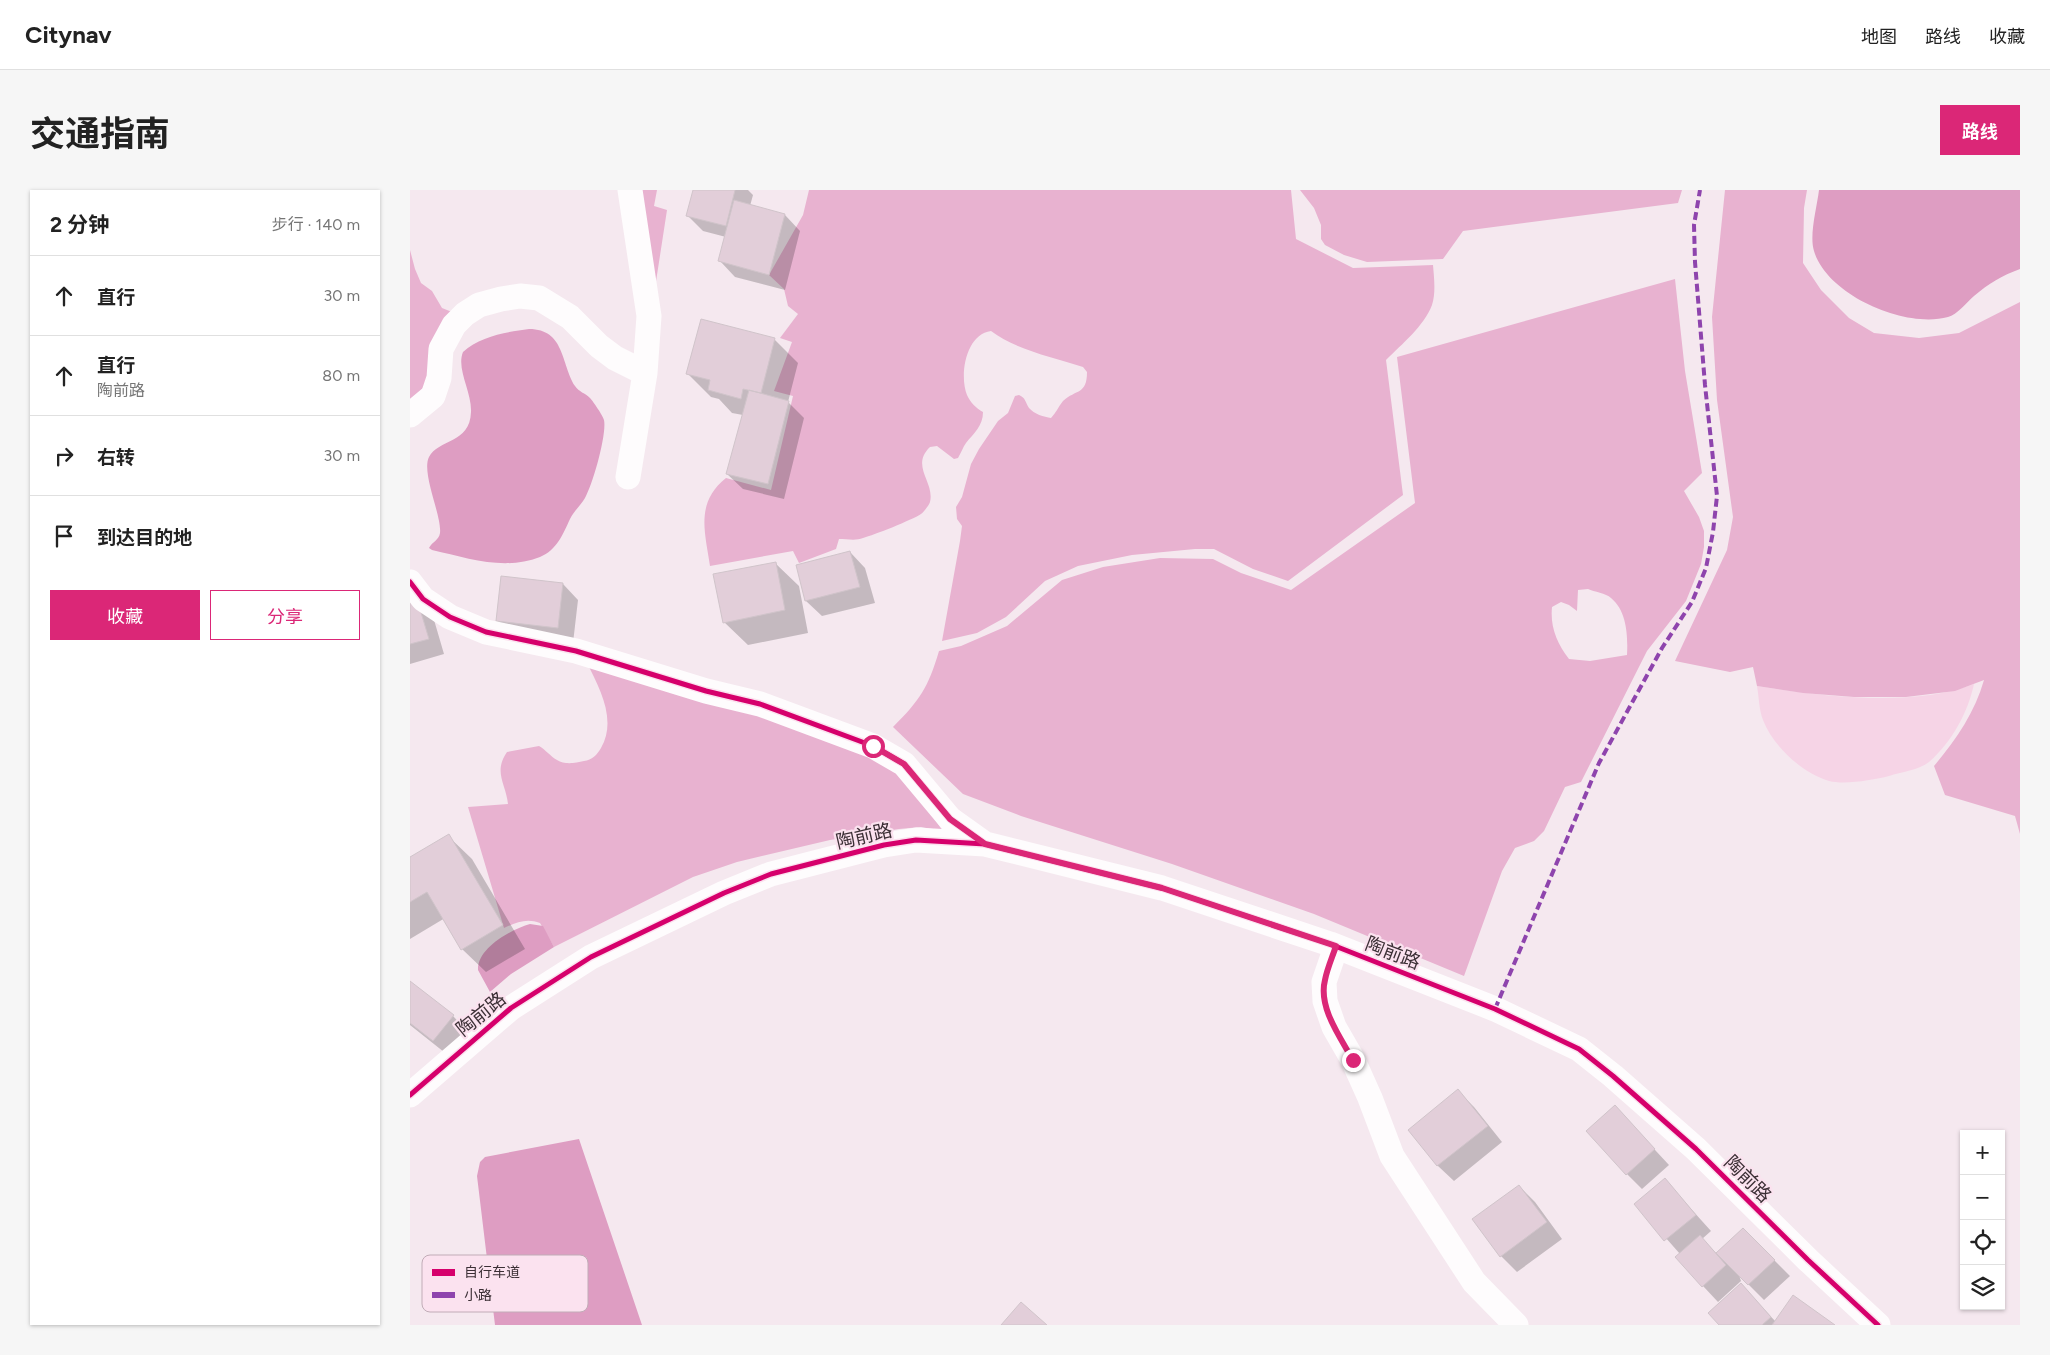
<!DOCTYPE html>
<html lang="zh">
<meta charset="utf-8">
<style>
:root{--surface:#fff;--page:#f6f6f6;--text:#222;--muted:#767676;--line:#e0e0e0;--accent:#db2777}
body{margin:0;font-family:Figtree,"Noto Sans SC",sans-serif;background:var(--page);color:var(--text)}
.controls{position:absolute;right:15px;bottom:15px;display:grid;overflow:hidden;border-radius:0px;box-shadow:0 1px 4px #0004}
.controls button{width:45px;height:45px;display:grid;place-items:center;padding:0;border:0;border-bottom:1px solid var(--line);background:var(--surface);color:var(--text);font:25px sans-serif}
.stop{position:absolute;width:15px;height:15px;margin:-11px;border:4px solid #db2777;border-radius:50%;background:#fff}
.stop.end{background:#db2777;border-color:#fff;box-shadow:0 1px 5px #0008}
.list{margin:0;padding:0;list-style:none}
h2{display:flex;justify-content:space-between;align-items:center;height:65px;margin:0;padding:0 20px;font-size:21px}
h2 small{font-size:16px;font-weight:400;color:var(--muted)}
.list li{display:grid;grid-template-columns:32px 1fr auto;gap:15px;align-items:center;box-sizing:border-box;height:80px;padding:0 20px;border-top:1px solid var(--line)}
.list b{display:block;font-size:19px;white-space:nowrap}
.list p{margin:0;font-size:16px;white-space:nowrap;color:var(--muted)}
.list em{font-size:16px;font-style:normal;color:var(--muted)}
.actions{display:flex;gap:10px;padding:15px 20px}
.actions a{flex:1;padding:11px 0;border:1px solid var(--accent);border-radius:0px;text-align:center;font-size:18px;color:var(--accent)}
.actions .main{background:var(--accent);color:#fff}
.icon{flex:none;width:28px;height:28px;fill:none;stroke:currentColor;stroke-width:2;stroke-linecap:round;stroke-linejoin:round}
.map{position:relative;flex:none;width:1610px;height:1135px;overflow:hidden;border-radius:0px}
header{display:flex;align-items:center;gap:30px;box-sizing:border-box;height:70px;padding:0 25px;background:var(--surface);border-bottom:1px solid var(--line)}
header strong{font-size:24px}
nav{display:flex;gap:28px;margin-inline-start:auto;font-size:18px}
.intro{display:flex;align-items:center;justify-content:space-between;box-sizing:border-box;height:120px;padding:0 30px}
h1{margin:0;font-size:35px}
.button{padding:12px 22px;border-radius:0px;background:var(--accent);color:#fff;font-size:18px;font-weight:700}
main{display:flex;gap:30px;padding:0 30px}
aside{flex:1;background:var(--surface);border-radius:0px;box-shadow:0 1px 4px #0004}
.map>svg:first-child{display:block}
.green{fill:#f6d4e6}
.forest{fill:#e8b2d0;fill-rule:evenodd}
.water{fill:#de9dc2}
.shadow{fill:#0003}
.building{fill:#e2ced9;stroke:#d0c4ca}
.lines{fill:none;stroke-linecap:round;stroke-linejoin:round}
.minor{stroke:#fefcfd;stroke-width:25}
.quiet{stroke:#8e44ad;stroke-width:4;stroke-dasharray:8 4;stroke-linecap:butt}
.cycleway-casing{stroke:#fbe2ef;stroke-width:8}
.cycleway{stroke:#d6006c;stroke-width:5}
.route{stroke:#db2777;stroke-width:6}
.labels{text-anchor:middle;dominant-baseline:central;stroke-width:4.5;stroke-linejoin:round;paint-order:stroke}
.street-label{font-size:19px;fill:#3b2f35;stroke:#fbe2ef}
.key{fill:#fbe2ef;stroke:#c1acb7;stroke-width:1}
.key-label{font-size:14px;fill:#3b2f35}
</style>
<header>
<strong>Citynav</strong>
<nav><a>地图</a><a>路线</a><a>收藏</a></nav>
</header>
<div class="intro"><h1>交通指南</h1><a class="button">路线</a></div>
<main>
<aside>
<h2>2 分钟<small>步行 · 140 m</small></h2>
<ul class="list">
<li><svg class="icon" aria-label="ahead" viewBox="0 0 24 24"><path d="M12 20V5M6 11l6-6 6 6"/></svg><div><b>直行</b></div><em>30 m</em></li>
<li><svg class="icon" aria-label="ahead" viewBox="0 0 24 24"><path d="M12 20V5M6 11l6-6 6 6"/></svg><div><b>直行</b><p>陶前路</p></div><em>80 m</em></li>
<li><svg class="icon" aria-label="right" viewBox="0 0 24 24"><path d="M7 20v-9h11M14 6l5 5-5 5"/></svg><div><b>右转</b></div><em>30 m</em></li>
<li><svg class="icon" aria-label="arrive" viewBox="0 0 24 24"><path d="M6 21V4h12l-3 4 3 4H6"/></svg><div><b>到达目的地</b></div></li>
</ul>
<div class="actions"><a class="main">收藏</a><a>分享</a></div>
</aside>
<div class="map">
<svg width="1610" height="1135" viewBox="0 0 1610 1135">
<rect width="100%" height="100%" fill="#f5e8ef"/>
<path class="green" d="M1564,494C1558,522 1542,552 1519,572C1509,580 1491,582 1479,586C1463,590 1435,595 1419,591C1392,583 1363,556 1353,530C1349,520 1349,507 1347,496C1411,506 1502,518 1564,494Z"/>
<path class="forest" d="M226,0H247L244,16L257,20L245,98Z
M399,0H881L886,49L943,78L1023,75C1024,87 1026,103 1022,115C1014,136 992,154 976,170L993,305L878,391L843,379L804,359H785L722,365L668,376L635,391L596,427L567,443L532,451L550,351L552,336L547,329L546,317L552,307L561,274L569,259L588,231L598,223L605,206L609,205C616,208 615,212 619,218C624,224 634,227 641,228C646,223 648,217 653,211C666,199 677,205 677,182L673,177C643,167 606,160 581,141C556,144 549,185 557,205C560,212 566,218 573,222C573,236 564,243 556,253C553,257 551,263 548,268L544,269L527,256L520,257C500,276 525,292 520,312C519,315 514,322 511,324C502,330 464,345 453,348C446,351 437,349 429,349L426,359L389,373L383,361L300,376C295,342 285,313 316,288L361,300L383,206L364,201L382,152L370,148L388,124L378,116L374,99L359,85L393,25Z
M890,0H1272L1268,13L1053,41L1033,69L957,72L934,65L915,55L911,49V35L904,18Z
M1315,0H1397L1394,18L1393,73L1411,100L1439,128L1464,143L1509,148L1549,143L1610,112V644L1605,626L1535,605L1524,576C1546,550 1565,522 1574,490L1545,501L1496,507H1444L1393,503L1347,496L1343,477L1320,482L1265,471L1317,360L1323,327L1307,210L1302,127Z
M0,60L5,79L11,93L22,101L32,118L47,124L22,185L0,216Z
M1265,89L1275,181L1292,283L1274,301L1289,327L1294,341V357L1291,374L1276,411L1237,461L1171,592L1155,597L1134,641L1124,651L1105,658L1092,681L1054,786L904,724L762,674L611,626L553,604L483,537C510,510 518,498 529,461L551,456L597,436L652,390L693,377L750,368L803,369L831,383L881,400L1005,313L987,167ZM1178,399C1184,402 1196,403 1201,408C1217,421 1218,446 1217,465L1180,471L1159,469C1147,453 1140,437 1142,417L1151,412L1159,415L1167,421L1168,400Z
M177,473L441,554L495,588L533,641L511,637L489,639L420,650L327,672L283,687L144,757L130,733C117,728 107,732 94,738L58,617L98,614C96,594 83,582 97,562L129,556C136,560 140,566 147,570C155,575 165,573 174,571C182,570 187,565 191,558C207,530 190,499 177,473Z"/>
<path class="water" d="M1409,0H1610V79C1593,85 1578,94 1564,106C1557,112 1547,125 1538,127C1495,139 1417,105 1404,61C1399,45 1407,17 1409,0Z
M119,139C155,139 151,174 165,196C169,202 175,203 180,208C183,211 193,226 194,230C197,244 183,294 175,308C171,315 164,321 160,329C153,344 147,360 130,367C94,381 58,368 22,360L19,358C22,352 29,350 30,343C32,326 11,283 19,267C28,249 60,254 61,222C62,202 46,179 53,162C70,146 97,142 119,139Z
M120,734L133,736L144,757L101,784L80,802L68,780C67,758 102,739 120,734Z
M169,949L232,1135H85L67,986L70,972L75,967Z"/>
<path class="shadow" d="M284,0H338L343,5L340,16L375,25L390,41L375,100L325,87L310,71L316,47L293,41L277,25Z
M292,130L365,150L388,173L378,212L394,228L374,309L333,299L317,284L333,225L322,223L309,209L301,207L278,184Z
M440,362L455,378L465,413L412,426L396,411Z
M365,373L389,396L398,443L338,455L314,432Z
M153,394L168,410L163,453L103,446L87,431Z
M0,409L22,423L34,464L0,474Z
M38,646L62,669L115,759L76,782L52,759L35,728L0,749V668Z
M0,792L43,826L58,842L39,866L0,835Z
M1048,901L1064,917L1092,952L1044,991L1028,976L999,940Z
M1220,933L1259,975L1232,999L1217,984Z
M1255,990L1301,1041L1292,1049L1307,1064L1333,1039L1380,1086L1354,1110L1329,1085L1331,1091L1308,1112L1293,1096L1270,1064L1226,1014Z
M1109,996L1125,1012L1152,1049L1107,1082L1091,1066L1064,1029Z
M1331,1095L1366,1132L1422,1135H1310Z"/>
<path class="building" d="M283,0H325L316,36L276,26Z
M324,10L375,24L359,85L308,71Z
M291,129L365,148L351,203L333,199L331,209L298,200L300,190L276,184Z
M339,200L379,211L358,294L316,284Z
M440,361L450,397L395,411L386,375Z
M366,372L375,420L313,433L303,384Z
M91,386L153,393L148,438L86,431Z
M6,406L19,449L0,454V408Z
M39,644L93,735L51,760L17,702L0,712V667Z
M0,791L44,825L23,851L0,833Z
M1048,899L1078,936L1027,976L998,940Z
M1205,915L1245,959L1216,985L1176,941Z
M1255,988L1286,1025L1254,1051L1224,1014Z
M1109,995L1137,1032L1090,1067L1062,1029Z
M1333,1038L1365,1070L1338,1095L1306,1063Z
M1290,1045L1316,1075L1292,1097L1265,1067Z
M1331,1093L1361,1127L1352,1135H1309L1298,1123Z
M1383,1105L1425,1135H1362Z
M611,1112L637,1135H591Z"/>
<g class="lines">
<path class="minor" d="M0,225L23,206L29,188L31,159L44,135L55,124L69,115L91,109L110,106L129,108L160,127L189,156L205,168L235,183
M218,287L235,183L239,126L220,0
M0,392L13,409L40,427L76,442L166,461L296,501L350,514L463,556L494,574L540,629L575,654
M926,757L914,792L915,811L924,837L943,870L960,908L982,966L1064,1092L1106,1135
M0,905L101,818L181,767L314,703L361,684L474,655L506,650L575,654L752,698L920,754L1085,819L1169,859L1203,886L1286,959L1398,1070L1468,1135"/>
<path class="quiet" d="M1085,819L1189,573L1252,458L1282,412L1296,378L1303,342L1307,306L1295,195L1285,72L1284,35L1290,0"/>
<defs>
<path id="cycleway" d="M0,392L13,409L40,427L76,442L166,461L296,501L350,514L463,556L494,574L540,629L575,654
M0,905L101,818L181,767L314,703L361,684L474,655L506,650L575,654L752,698L920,754L1085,819L1169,859L1203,886L1286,959L1398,1070L1468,1135"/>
</defs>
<use href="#cycleway" class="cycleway-casing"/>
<use href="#cycleway" class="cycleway"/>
</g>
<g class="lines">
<path class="route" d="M463,556L494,574L540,629L575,654L752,698L926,756C922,768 917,779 915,790C908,817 930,847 943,870"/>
</g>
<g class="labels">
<g class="street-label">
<text transform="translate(454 646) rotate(-13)">陶前路</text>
<text transform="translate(983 763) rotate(21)">陶前路</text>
<text transform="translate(71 824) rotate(-39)">陶前路</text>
<text transform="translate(1338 989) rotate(45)">陶前路</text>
</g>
</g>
<rect x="12" y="1065" width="166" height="57" rx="8" class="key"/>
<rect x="22" y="1079" width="23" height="7" fill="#d6006c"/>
<rect x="22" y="1102" width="23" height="6" fill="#8e44ad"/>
<g class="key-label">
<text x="54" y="1087">自行车道</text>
<text x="54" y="1110">小路</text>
</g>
</svg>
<div class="controls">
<button>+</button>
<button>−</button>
<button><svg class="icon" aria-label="locate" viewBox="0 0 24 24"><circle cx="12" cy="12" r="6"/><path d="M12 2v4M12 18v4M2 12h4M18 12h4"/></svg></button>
<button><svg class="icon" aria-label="layers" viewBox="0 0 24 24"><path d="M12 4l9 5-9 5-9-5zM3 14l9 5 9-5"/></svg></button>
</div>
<div class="stop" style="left:463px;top:556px"></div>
<div class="stop end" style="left:943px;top:870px"></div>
</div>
</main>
